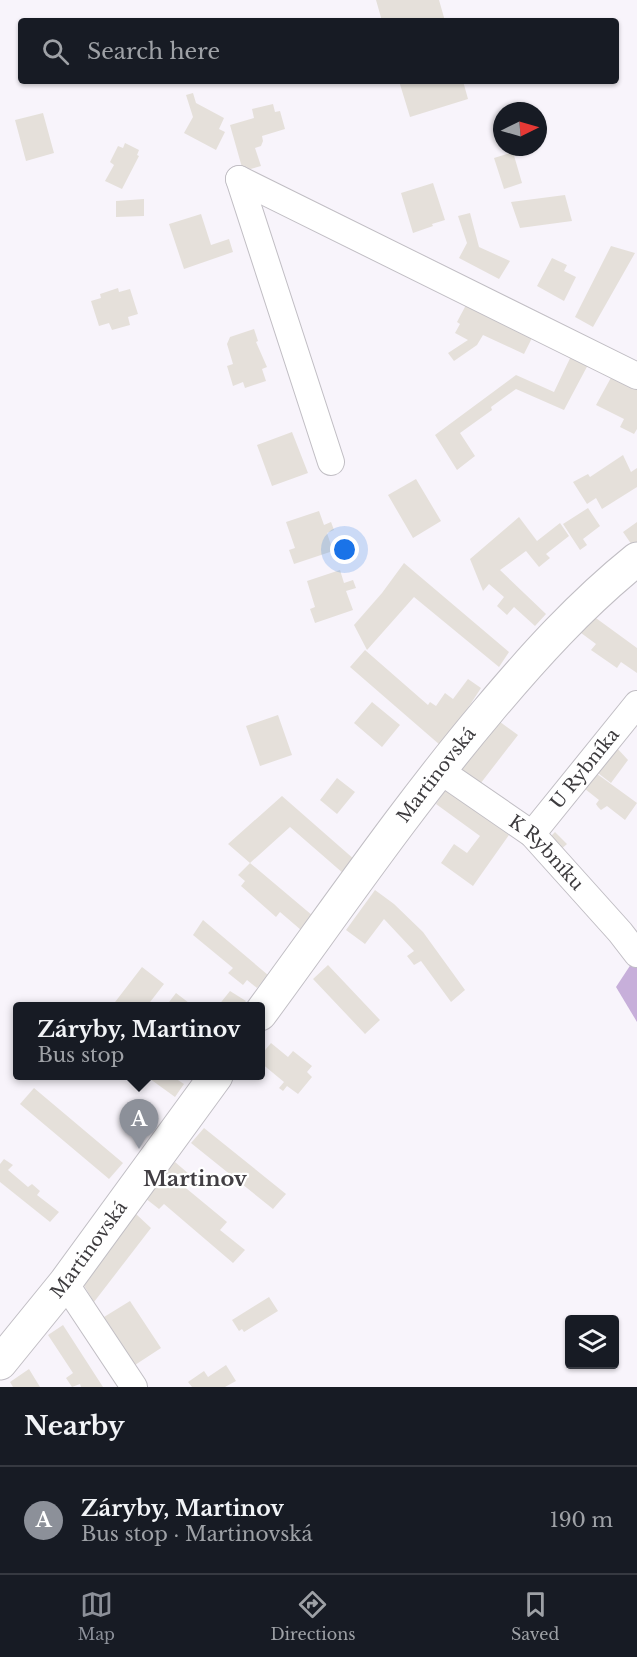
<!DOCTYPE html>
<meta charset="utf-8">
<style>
:root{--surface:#171b24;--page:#20242c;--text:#f1f3f6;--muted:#9ea1a6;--line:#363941;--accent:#8c9099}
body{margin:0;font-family:"Libre Baskerville",serif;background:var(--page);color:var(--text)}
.controls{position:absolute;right:18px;bottom:18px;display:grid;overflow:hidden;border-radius:6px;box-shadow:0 2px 4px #0004}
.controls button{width:54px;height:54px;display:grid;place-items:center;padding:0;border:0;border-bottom:2px solid var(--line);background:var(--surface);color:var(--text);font:30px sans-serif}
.compass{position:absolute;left:493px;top:102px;width:54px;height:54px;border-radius:50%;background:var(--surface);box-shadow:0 2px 4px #0004;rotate:85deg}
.you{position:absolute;left:345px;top:550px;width:21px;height:21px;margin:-15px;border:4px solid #fff;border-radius:50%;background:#1a73e8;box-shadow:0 0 0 9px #1a73e833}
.badge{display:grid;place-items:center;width:39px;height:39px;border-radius:50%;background:var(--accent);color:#fff;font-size:20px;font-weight:700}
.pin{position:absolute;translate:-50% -50px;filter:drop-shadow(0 2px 3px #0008)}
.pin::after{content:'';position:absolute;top:32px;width:21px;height:18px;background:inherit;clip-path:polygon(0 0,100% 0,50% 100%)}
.popup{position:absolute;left:13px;top:1002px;width:252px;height:78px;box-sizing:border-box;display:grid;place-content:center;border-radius:6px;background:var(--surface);filter:drop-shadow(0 2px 4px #0005);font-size:20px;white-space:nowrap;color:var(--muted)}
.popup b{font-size:22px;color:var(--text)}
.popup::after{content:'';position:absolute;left:50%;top:100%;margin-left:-12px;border:12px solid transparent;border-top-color:var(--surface)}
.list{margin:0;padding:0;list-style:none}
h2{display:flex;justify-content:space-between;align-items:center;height:78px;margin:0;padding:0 24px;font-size:26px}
h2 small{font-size:20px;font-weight:400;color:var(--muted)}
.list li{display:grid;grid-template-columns:39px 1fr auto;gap:18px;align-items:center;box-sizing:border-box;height:108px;padding:0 24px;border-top:2px solid var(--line)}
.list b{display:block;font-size:22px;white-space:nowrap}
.list p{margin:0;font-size:20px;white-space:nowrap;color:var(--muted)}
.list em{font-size:20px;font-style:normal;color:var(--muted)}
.icon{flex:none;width:33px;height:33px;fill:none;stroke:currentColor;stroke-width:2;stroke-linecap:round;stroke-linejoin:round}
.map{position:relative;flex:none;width:637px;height:1387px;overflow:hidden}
.search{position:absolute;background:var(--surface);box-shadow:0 2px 4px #0004;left:18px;right:18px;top:18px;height:66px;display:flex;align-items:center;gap:15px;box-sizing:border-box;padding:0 21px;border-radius:6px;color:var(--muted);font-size:22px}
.sheet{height:186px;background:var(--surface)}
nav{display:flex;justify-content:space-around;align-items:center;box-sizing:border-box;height:84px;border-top:2px solid var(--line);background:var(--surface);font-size:16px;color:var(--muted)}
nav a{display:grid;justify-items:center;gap:3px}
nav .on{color:var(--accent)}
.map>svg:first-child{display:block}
.forest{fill:#c7afda}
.building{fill:#e5e0da}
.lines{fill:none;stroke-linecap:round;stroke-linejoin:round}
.street-casing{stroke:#c1bec4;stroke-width:28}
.secondary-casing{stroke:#c1bec4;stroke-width:35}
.street{stroke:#fff;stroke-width:26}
.secondary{stroke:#fff;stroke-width:33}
.labels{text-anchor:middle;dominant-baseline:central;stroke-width:4.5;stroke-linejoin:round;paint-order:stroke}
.street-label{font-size:18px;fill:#3d3b3e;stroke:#fff}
.quarter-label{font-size:21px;font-weight:bold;fill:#413e43;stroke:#fff}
</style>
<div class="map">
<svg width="637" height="1387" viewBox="0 0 637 1387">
<rect width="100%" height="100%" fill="#f8f4fb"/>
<path class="forest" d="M637,955V1022L616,987Z"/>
<path class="building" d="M376,0H439L445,21H382Z
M399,81H463L468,99L410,117Z
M193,93L196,103L224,118L219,129L225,132L216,150L184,133L193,117L186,95Z
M273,104L275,112L280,111L285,129L262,136L263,141L261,146L255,148L261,166L243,171L230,125L254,118L252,109Z
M43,113L54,153L26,161L15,120Z
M125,143L139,150L137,155L139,156L122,189L105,181L114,165L110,162L118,146L123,148Z
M513,152L522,183L504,189L494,158Z
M433,183L445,220L432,224L433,226L413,233L401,193Z
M565,195L572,221L520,228L511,202Z
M144,199V216L116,217V201Z
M470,213L479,247L510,261L499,279L459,258L467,243L458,216Z
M201,214L211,245L229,239L233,252L184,269L169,224Z
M611,246L635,253L593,327L575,317Z
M552,258L567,265L564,271L576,277L564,301L537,286Z
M118,288L119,292L130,289L138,314L128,317L130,325L112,330L109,323L99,326L91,301L101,298L100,294Z
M466,305L532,338L524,354L483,335L477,345L454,361L448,353L468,340L455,333L460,324L457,322Z
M254,329L258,341L256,342L267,367L262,369L266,381L245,388L243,382L233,386L227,366L233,364L227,344L230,337Z
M573,352L590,361L564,410L516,389L491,407L492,410L460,433L475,456L457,470L435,435L516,375L554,392Z
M613,374L637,388V429L634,434L620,427L624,419L596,405Z
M292,432L308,473L272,486L257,445Z
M623,455L631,472L637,468V487L602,509L596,498L587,504L573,482L588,474L590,477Z
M416,479L441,521L413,538L388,495Z
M588,508L600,526L583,539L587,545L580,550L563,524Z
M319,511L324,525L331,522L334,530L327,533L333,551L294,564L289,550L295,548L286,522Z
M519,517L537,541L560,523L569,536L546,554L550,558L539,567L526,551L500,570L546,614L535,626L514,607L507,615L497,606L504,597L489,584L483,591L470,559Z
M637,522V546L634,548L623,532Z
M404,563L509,652L499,667L414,597L367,650L354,625L382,593Z
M340,570L344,583L353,580L356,588L346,591L353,610L315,623L310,609L315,607L307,581Z
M589,613L637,648V673L621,662L617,668L591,650L596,644L577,630Z
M365,650L428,705L430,702L436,706L445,693L453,699L468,679L481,688L466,711L440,745L350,667Z
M372,702L400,725L382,747L354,723Z
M278,715L292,755L260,766L246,726Z
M496,719L518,735L477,788L454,773Z
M616,747L628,760L611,783L594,770Z
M593,771L637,803L625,820L607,806L601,810L598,807L596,804L599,800L580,785Z
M337,778L355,792L337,814L320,800Z
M448,786L511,832L473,886L441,863L454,844L467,853L480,836L436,804Z
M282,796L355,860L344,874L290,827L250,863L228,844Z
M555,832L567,844L559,851L548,839Z
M250,863L313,916L301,930L280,912L276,917L241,886L245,881L238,875Z
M375,890L394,904L423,932L465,990L451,1002L421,961L414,965L407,956L414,951L384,919L365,944L346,930Z
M203,920L268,975L257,988L247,980L243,985L228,973L233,968L193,935Z
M328,965L380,1020L365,1034L313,979Z
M142,967L164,984L147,1006H112Z
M230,991L246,1001L242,1006H218Z
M176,993L193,1006H166Z
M271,1043L288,1057L293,1051L312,1066L307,1072L312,1077L298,1094L287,1086L283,1091L279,1088L284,1082L261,1063V1055Z
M146,1076H172L184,1084L175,1097Z
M34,1088L123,1163L109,1179L20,1104Z
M204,1128L286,1194L273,1209L191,1143Z
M4,1159L13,1165L8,1170L28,1187L32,1184L40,1191L37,1195L59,1212L50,1222L0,1182V1164Z
M175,1162L189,1174L181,1184L227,1222L220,1230L245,1250L233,1263L164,1204L159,1209L145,1198Z
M136,1214L151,1228L94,1302L83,1284Z
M269,1297L278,1311L244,1332L242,1329L239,1331L232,1320Z
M130,1301L161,1348L135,1365L104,1317Z
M63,1325L103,1387H81L80,1384L72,1387L66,1378L73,1373L48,1335Z
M226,1365L236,1381L225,1387H192L188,1382L204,1371L208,1377Z
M29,1369L40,1387H13L10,1382Z"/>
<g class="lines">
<defs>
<g id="street">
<path d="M239,179L637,376"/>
<path d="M239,179L331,462"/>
<path id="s1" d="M439,770L532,834L620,932L637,954"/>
<path id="s2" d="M532,834L637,704"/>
<path d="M65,1283L134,1387"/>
</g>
<g id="secondary">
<path id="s3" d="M260,1014C335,912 406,808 487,712C533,657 581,604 637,559"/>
<path id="s4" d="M0,1363L65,1283L216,1076"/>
</g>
</defs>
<use href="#street" class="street-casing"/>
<use href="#secondary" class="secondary-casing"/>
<use href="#street" class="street"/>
<use href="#secondary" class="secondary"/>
</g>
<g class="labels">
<g class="street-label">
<text stroke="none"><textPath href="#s2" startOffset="84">U Rybníka</textPath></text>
<text stroke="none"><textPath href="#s3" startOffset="297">Martinovská</textPath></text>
<text stroke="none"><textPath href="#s1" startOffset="136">K Rybníku</textPath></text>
<text stroke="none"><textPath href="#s4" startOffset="144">Martinovská</textPath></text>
</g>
<g class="quarter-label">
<text x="195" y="1179">Martinov</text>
</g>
</g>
</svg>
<div class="controls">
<button><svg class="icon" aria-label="layers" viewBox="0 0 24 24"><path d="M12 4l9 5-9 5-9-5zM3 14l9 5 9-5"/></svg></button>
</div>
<svg class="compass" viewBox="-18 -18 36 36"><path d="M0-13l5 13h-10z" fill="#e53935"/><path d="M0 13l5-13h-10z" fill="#9ea1a6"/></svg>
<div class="you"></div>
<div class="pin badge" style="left:139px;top:1149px">A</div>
<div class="popup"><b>Záryby, Martinov</b>Bus stop</div>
<div class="search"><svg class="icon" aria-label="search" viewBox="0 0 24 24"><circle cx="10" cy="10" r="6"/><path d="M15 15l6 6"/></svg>Search here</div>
</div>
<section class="sheet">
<h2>Nearby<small></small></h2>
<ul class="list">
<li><span class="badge">A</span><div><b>Záryby, Martinov</b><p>Bus stop · Martinovská</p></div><em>190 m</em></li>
</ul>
</section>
<nav>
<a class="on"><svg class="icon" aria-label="map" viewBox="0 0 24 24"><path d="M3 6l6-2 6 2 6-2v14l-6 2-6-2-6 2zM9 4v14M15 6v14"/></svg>Map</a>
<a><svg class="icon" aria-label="directions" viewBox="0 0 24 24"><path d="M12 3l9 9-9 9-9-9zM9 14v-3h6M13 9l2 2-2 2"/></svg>Directions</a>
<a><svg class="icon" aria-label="saved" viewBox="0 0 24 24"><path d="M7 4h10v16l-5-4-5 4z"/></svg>Saved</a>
</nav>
